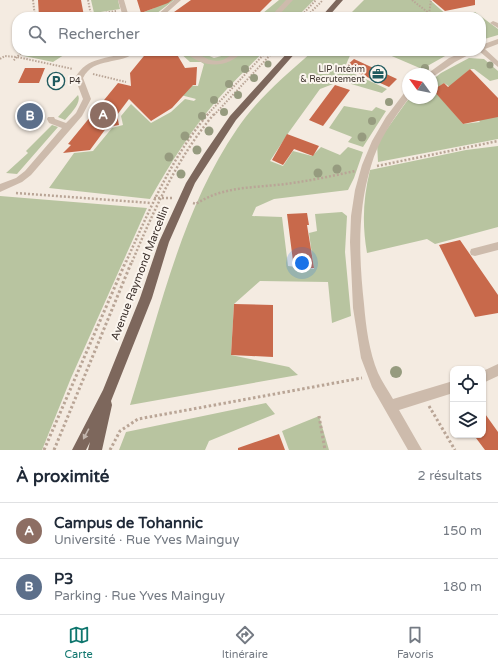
<!DOCTYPE html>
<html lang="fr">
<meta charset="utf-8">
<style>
:root{--surface:#fff;--page:#f2f2f3;--text:#1f2937;--muted:#747a83;--line:#e0e1e3;--accent:#0f766e}
body{margin:0;font-family:"Varela Round",sans-serif;background:var(--page);color:var(--text)}
.controls{position:absolute;right:12px;bottom:12px;display:grid;overflow:hidden;border-radius:8px;box-shadow:0 1px 3px #0004}
.controls button{width:36px;height:36px;display:grid;place-items:center;padding:0;border:0;border-bottom:1px solid var(--line);background:var(--surface);color:var(--text);font:20px sans-serif}
.compass{position:absolute;left:402px;top:68px;width:36px;height:36px;border-radius:50%;background:var(--surface);box-shadow:0 1px 3px #0004;rotate:303deg}
.you{position:absolute;left:302px;top:263px;width:14px;height:14px;margin:-10px;border:3px solid #fff;border-radius:50%;background:#1a73e8;box-shadow:0 0 0 6px #1a73e833}
.badge{display:grid;place-items:center;width:26px;height:26px;border-radius:50%;background:var(--accent);color:#fff;font-size:13px;font-weight:700}
.pin{position:absolute;translate:-50% -50%;border:2px solid #fff;box-shadow:0 1px 4px #0006}
.list{margin:0;padding:0;list-style:none}
h2{display:flex;justify-content:space-between;align-items:center;height:52px;margin:0;padding:0 16px;font-size:17px}
h2 small{font-size:13px;font-weight:400;color:var(--muted)}
.list li{display:grid;grid-template-columns:26px 1fr auto;gap:12px;align-items:center;box-sizing:border-box;height:56px;padding:0 16px;border-top:1px solid var(--line)}
.list b{display:block;font-size:15px;white-space:nowrap}
.list p{margin:0;font-size:13px;white-space:nowrap;color:var(--muted)}
.list em{font-size:13px;font-style:normal;color:var(--muted)}
.icon{flex:none;width:22px;height:22px;fill:none;stroke:currentColor;stroke-width:2;stroke-linecap:round;stroke-linejoin:round}
.map{position:relative;flex:none;width:498px;height:450px;overflow:hidden}
.search{position:absolute;background:var(--surface);box-shadow:0 1px 3px #0004;left:12px;right:12px;top:12px;height:44px;display:flex;align-items:center;gap:10px;box-sizing:border-box;padding:0 14px;border-radius:16px;color:var(--muted);font-size:15px}
.sheet{height:164px;background:var(--surface)}
nav{display:flex;justify-content:space-around;align-items:center;box-sizing:border-box;height:56px;border-top:1px solid var(--line);background:var(--surface);font-size:11px;color:var(--muted)}
nav a{display:grid;justify-items:center;gap:2px}
nav .on{color:var(--accent)}
.map>svg:first-child{display:block}
.green{fill:#b8c4a0}
.building{fill:#c8694b}
.lines{fill:none;stroke-linecap:round;stroke-linejoin:round}
.path-far2{stroke:#b9a596;stroke-width:2;stroke-dasharray:1.5 1.5;stroke-linecap:butt}
.path-far1{stroke:#b9a596;stroke-width:2.5;stroke-dasharray:2 2;stroke-linecap:butt}
.path{stroke:#b9a596;stroke-width:3;stroke-dasharray:2.5 2.5;stroke-linecap:butt}
.minor{fill:#cdbbac;fill-rule:evenodd}
.major{fill:#7d675c;fill-rule:evenodd}
.tree{fill:#969b7f}
.oneway{fill:#c2b5ac}
.labels{text-anchor:middle;dominant-baseline:central;stroke-width:4;stroke-linejoin:round;paint-order:stroke}
.far-poi-label{font-size:9px;fill:#3b302b;stroke:#fbf5ee;text-anchor:end}
.street-label{font-size:11px;fill:#3b302b;stroke:#fbf5ee}
</style>
<div class="map">
<svg width="498" height="450" viewBox="0 0 498 450">
<rect width="100%" height="100%" fill="#f4ebe1"/>
<path class="green" d="M91,0H118L120,9L94,13Z
M163,0H174L152,17H132L154,8L157,2Z
M279,0H314L297,17H258Z
M364,0H430L449,17H347Z
M475,12L498,29V35L481,40V17L466,16Z
M27,51H70L53,62L24,56Z
M178,51H198L214,58L225,55V53L229,51H264C249,67 232,83 217,100C191,130 170,164 150,199L49,188L74,153L93,151L112,128L123,125L121,116L131,104L151,123L171,112L185,99L194,101L196,99L177,94L183,85L198,86L204,64L201,62H190Z
M313,51H352L344,69L387,89L382,93L341,81L320,89L289,132L270,161L283,166L293,151L312,156L321,147L340,155L348,147L363,152L354,178L348,190L274,199L256,207L252,216L282,217L288,266L314,269L309,233L317,231L315,214L342,212L347,216L345,252L351,316L332,323L328,282L260,281L234,304L231,355L289,367L298,375L130,405C160,312 181,211 237,129C257,99 286,75 313,51Z
M380,51H454L422,69Z
M469,58L484,59L498,71V79L490,81L474,69H470L450,87L444,83L434,90L463,124L480,122L472,112L498,116V139L378,162L377,143L407,101L410,98H432V80L441,73Z
M78,95C82,103 70,114 65,120L58,117Z
M344,106L372,111L376,107L386,111L363,147L348,142L352,137L329,128Z
M52,125L58,127L17,174L6,173L28,153L26,151Z
M498,146V227L435,244L427,239L367,253C362,224 363,199 370,170L466,150Z
M0,196L147,208L71,378L42,450H0Z
M266,403L275,414L209,441L205,450H119L126,432Z
M319,416L329,450H289L282,431Z"/>
<path class="building" d="M38,0H81L84,16L39,17Z
M137,0H172L168,3L141,13Z
M191,0H272L255,17H167Z
M432,0H475V5L445,11Z
M148,51H175L185,68L197,67L196,85H193L172,108L151,121L129,99L117,115L119,125L107,127L90,150L63,153L71,145L68,144L118,83L131,86L130,73Z
M354,59L397,79L389,87L345,67Z
M25,68H45L39,83H18Z
M470,69L498,98V117L463,124L433,90L444,83L448,87Z
M335,85L350,90L323,126L309,120Z
M287,134L319,146L313,156L294,149L283,165L272,160Z
M307,213L309,225H307L314,268L294,269L287,214Z
M460,240L498,295V313L475,317L439,245Z
M234,304L273,305V357L231,355Z
M483,411L498,432V450H485L476,438L483,435Z
M279,434L285,450H238V448Z"/>
<g class="lines">
<path class="path-far2" d="M33,0L35,17
M88,0L91,15
M412,0L434,17
M429,14L431,0
M85,16L116,11
M300,17L316,0
M306,17L323,0
M23,51L17,57L73,69
M0,59L5,56L17,57L13,61
M93,74L126,82
M207,115L267,51
M214,115L274,51"/>
<path class="path-far1" d="M377,166L498,141
M16,193L151,203
M154,198H173
M193,203L196,204C223,186 254,188 285,184C309,181 332,176 355,171
M126,262C149,211 171,158 208,114
M132,262C154,210 177,158 214,114"/>
<path class="path" d="M429,406L455,450
M319,416L325,450
M44,450L126,261
M54,450L132,261
M110,450L120,431L138,419L362,378"/>
<path class="minor" d="M118,0H124L129,17H123Z
M174,0H181L162,17H155Z
M286,0H293L277,17H270Z
M493,21L498,23V28L490,23Z
M498,39V44L485,49L498,61V67L479,51H481V45Z
M127,51H137C121,66 94,56 83,78L91,99L82,116L31,175L22,182L0,192V184L16,178L25,171L62,128L49,123L47,119L48,117H54L55,119L66,123L76,113L83,99L75,78C88,55 107,61 127,51Z
M184,51C199,51 205,61 217,61C228,61 231,51 243,51C227,70 201,68 184,51Z
M466,51H476L455,62L434,76L427,74L449,58Z
M408,91L409,98C393,119 378,141 371,166C357,211 359,258 364,304C366,327 369,351 378,373C382,382 388,390 393,399L453,381V393L399,410L422,450H408L372,387L361,358L353,308L350,242L351,216L355,190L362,165L372,141L386,117L405,92Z
M498,242V250L475,256L471,255L470,252L471,249Z
M498,364V376L483,383V371Z"/>
<path class="major" d="M336,0H343L328,17H321Z
M289,51H297L236,120L195,183L169,242L152,298L111,401L112,405L102,450H88L90,442L86,450H72L103,390L140,298L159,242L186,183L204,154L230,116Z"/>
</g>
<g class="tree">
<circle cx="268" cy="64" r="3.5"/>
<circle cx="490" cy="65" r="3.5"/>
<circle cx="425" cy="68" r="4"/>
<circle cx="245" cy="69" r="4"/>
<circle cx="254" cy="78" r="4"/>
<circle cx="229" cy="84" r="4"/>
<circle cx="238" cy="95" r="4"/>
<circle cx="214" cy="100" r="4"/>
<circle cx="389" cy="102" r="4"/>
<circle cx="224" cy="112" r="4"/>
<circle cx="202" cy="116" r="4"/>
<circle cx="372" cy="121" r="4"/>
<circle cx="209" cy="131" r="4.5"/>
<circle cx="185" cy="136" r="4.5"/>
<circle cx="362" cy="137" r="4.5"/>
<circle cx="197" cy="150" r="4.5"/>
<circle cx="169" cy="157" r="4.5"/>
<circle cx="337" cy="169" r="4.5"/>
<circle cx="318" cy="173" r="4.5"/>
<circle cx="181" cy="174" r="4.5"/>
<circle cx="396" cy="372" r="6"/>
</g>
<defs><path id="oneway-solid" d="M-6-.8H1V-3.2L6.5 0L1 3.2V.8H-6Z"/></defs>
<use class="oneway" href="#oneway-solid" transform="translate(86 434) rotate(118)"/>
<defs>
<symbol id="office-ring" viewBox="-11 -11 22 22"><circle r="9.5" fill="#fbf5ee" stroke="#1f5a5e" stroke-width="1.5"/><path d="M-6-3h4V-5.5h4V-3h4V5H-6ZM-1-4.5V-3h2v-1.5ZM-6 0V1H6V0Z" fill="#1f5a5e"/></symbol>
<symbol id="parking-ring" viewBox="-11 -11 22 22"><circle r="9.5" fill="#fbf5ee" stroke="#1f5a5e" stroke-width="1.5"/><path d="M-3.5-5.5H1a3.5 3.5 0 0 1 0 7H-1V5.5H-3.5ZM-1-3.4V-.6H.8a1.4 1.4 0 0 0 0-2.8Z" fill="#1f5a5e"/></symbol>
</defs>
<g fill-rule="evenodd">
<use href="#office-ring" x="368" y="64" width="20" height="20"/>
<use href="#parking-ring" x="46" y="71" width="20" height="20"/>
</g>
<g class="labels">
<g class="far-poi-label">
<text x="365" y="69">LIP Intérim<tspan x="365" dy="10">&amp; Recrutement</tspan></text>
<text x="69" y="81" text-anchor="start">P4</text>
</g>
<g class="street-label">
<text transform="translate(140 273) rotate(-69)">Avenue Raymond Marcellin</text>
</g>
</g>
</svg>
<div class="controls">
<button><svg class="icon" aria-label="locate" viewBox="0 0 24 24"><circle cx="12" cy="12" r="6"/><path d="M12 2v4M12 18v4M2 12h4M18 12h4"/></svg></button>
<button><svg class="icon" aria-label="layers" viewBox="0 0 24 24"><path d="M12 4l9 5-9 5-9-5zM3 14l9 5 9-5"/></svg></button>
</div>
<svg class="compass" viewBox="-18 -18 36 36"><path d="M0-13l5 13h-10z" fill="#e53935"/><path d="M0 13l5-13h-10z" fill="#747a83"/></svg>
<div class="you"></div>
<div class="pin badge" style="left:103px;top:115px;background:#8d6e63">A</div>
<div class="pin badge" style="left:30px;top:116px;background:#5c6f8a">B</div>
<div class="search"><svg class="icon" aria-label="search" viewBox="0 0 24 24"><circle cx="10" cy="10" r="6"/><path d="M15 15l6 6"/></svg>Rechercher</div>
</div>
<section class="sheet">
<h2>À proximité<small>2 résultats</small></h2>
<ul class="list">
<li><span class="badge" style="background:#8d6e63">A</span><div><b>Campus de Tohannic</b><p>Université · Rue Yves Mainguy</p></div><em>150 m</em></li>
<li><span class="badge" style="background:#5c6f8a">B</span><div><b>P3</b><p>Parking · Rue Yves Mainguy</p></div><em>180 m</em></li>
</ul>
</section>
<nav>
<a class="on"><svg class="icon" aria-label="map" viewBox="0 0 24 24"><path d="M3 6l6-2 6 2 6-2v14l-6 2-6-2-6 2zM9 4v14M15 6v14"/></svg>Carte</a>
<a><svg class="icon" aria-label="directions" viewBox="0 0 24 24"><path d="M12 3l9 9-9 9-9-9zM9 14v-3h6M13 9l2 2-2 2"/></svg>Itinéraire</a>
<a><svg class="icon" aria-label="saved" viewBox="0 0 24 24"><path d="M7 4h10v16l-5-4-5 4z"/></svg>Favoris</a>
</nav>
